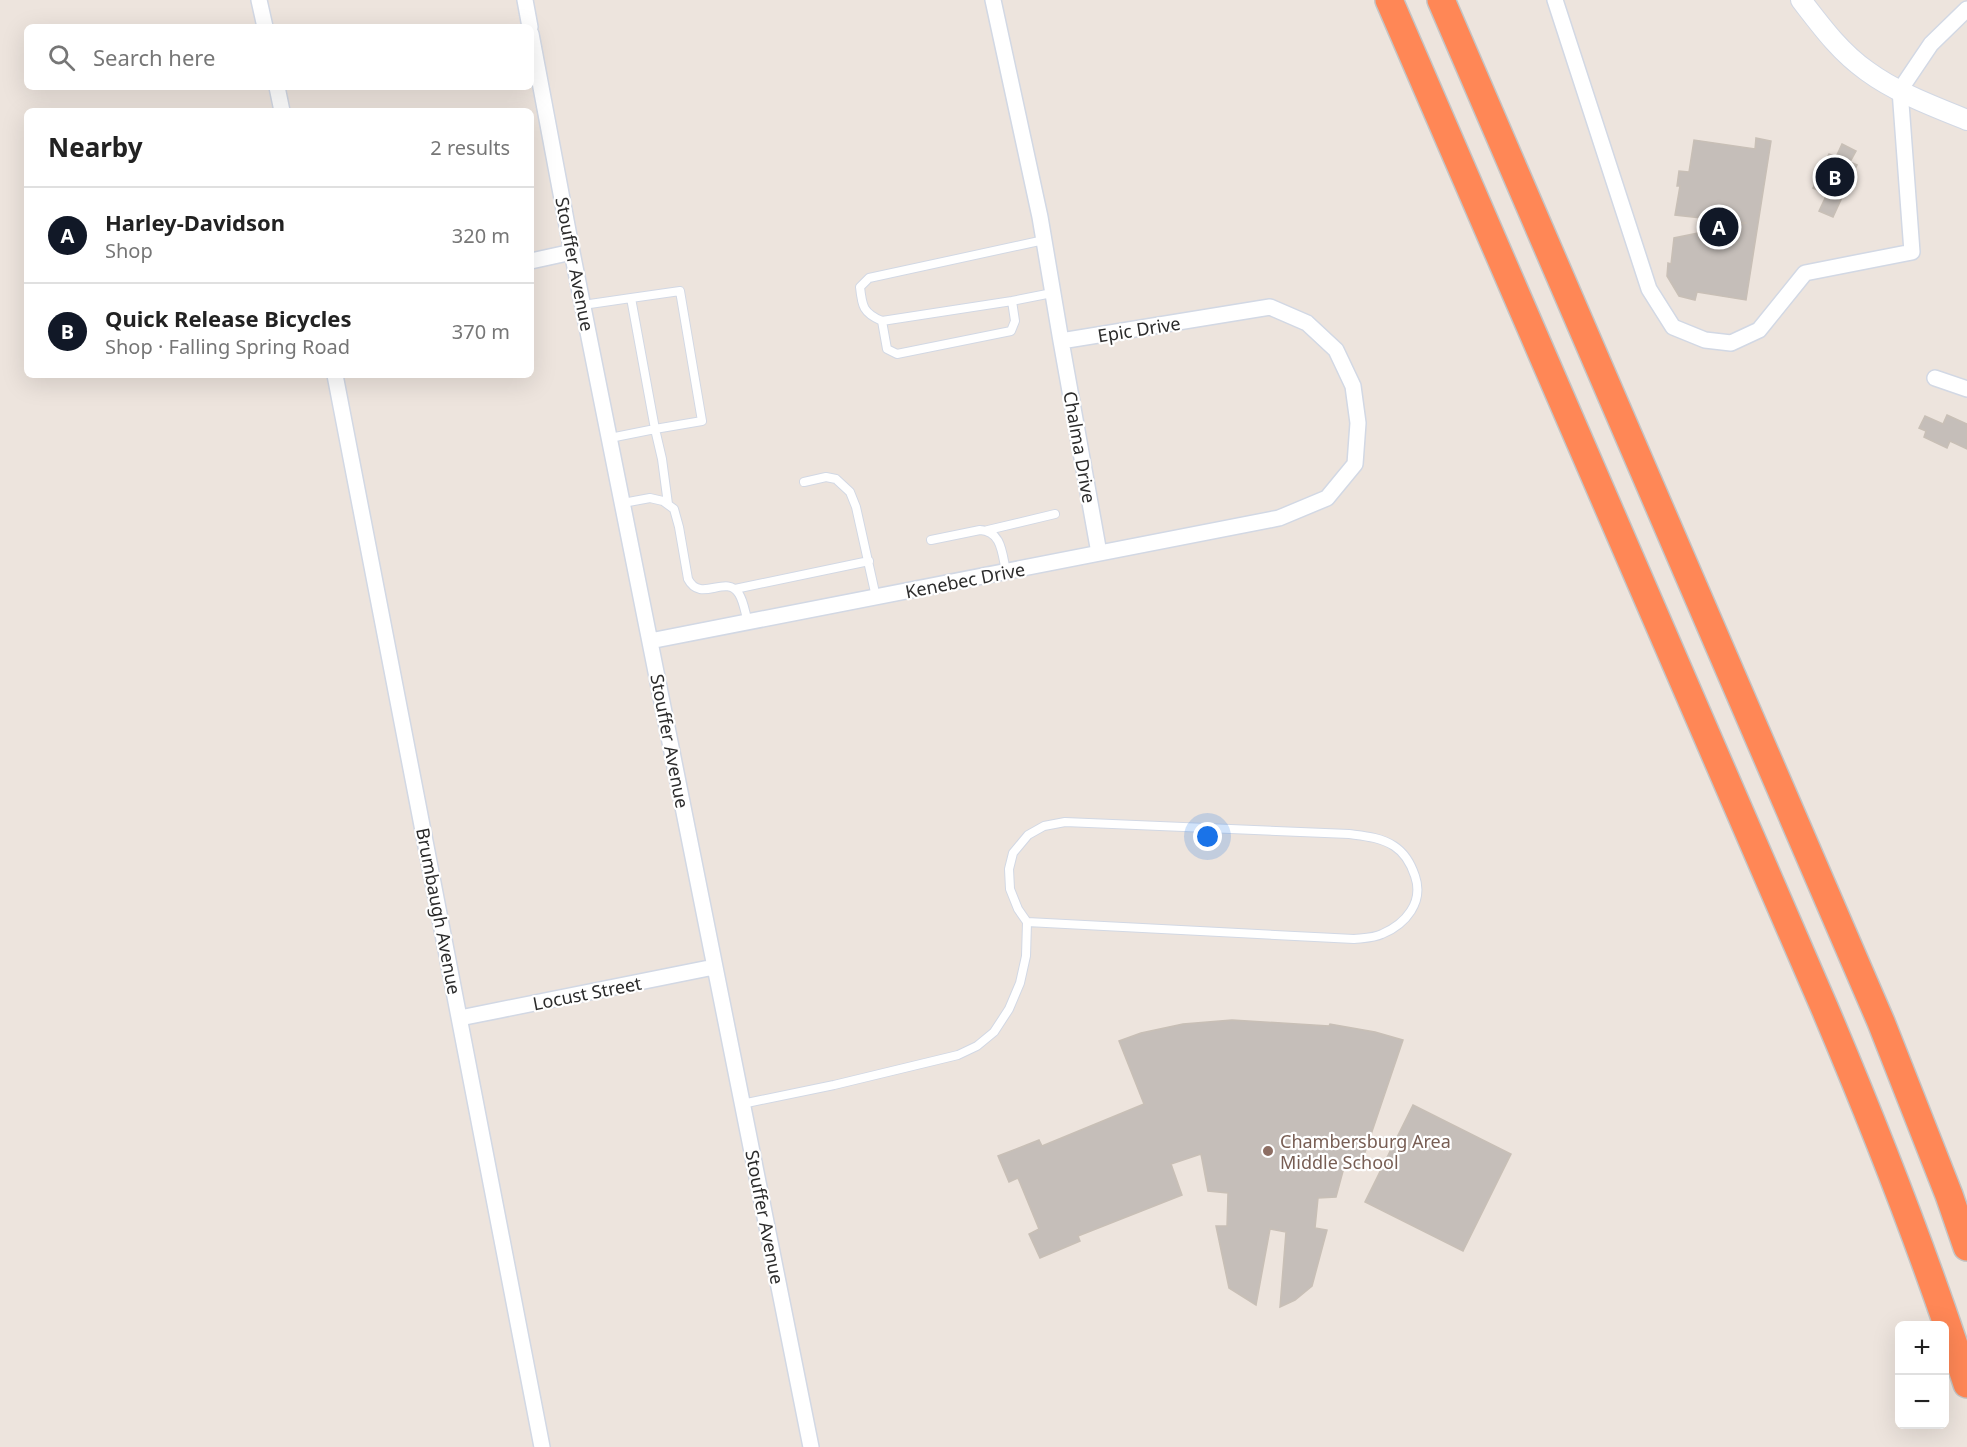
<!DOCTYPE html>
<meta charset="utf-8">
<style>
:root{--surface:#fff;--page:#f2f2f2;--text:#222;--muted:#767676;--line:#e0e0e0;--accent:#111827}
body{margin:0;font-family:"Noto Sans",sans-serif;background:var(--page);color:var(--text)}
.controls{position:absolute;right:18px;bottom:18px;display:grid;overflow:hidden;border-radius:9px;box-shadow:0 6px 24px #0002}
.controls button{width:54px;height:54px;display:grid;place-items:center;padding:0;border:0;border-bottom:2px solid var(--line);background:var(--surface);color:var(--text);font:30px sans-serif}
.you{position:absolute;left:1208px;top:837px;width:21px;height:21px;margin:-15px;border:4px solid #fff;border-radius:50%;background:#1a73e8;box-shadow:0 0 0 9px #1a73e833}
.badge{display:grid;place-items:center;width:39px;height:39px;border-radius:50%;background:var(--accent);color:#fff;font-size:20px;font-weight:700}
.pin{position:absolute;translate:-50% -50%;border:3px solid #fff;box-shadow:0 2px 6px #0006}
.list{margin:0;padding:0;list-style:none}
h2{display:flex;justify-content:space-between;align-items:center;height:78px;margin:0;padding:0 24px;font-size:26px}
h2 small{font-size:20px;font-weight:400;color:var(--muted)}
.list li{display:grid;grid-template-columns:39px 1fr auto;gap:18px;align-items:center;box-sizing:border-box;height:96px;padding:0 24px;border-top:2px solid var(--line)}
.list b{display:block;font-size:22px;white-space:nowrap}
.list p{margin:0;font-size:20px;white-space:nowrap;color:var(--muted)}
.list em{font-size:20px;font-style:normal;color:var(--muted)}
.icon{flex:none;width:33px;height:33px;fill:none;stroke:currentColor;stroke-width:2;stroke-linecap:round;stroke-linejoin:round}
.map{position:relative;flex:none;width:1967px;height:1447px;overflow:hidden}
.search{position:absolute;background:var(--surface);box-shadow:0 6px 24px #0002;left:24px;top:24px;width:510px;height:66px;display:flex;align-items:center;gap:15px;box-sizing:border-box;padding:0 21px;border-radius:9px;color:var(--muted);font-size:22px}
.panel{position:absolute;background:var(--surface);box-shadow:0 6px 24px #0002;left:24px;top:108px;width:510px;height:270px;border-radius:9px}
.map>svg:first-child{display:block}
.building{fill:#c5beb9;stroke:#c8bfb6;stroke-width:1.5}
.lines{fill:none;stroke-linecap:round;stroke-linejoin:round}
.service-casing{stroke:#d2d8e4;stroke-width:10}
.minor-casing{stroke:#d2d8e4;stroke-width:18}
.tertiary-casing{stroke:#d2d8e4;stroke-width:22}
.motorway-casing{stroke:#c4c4c4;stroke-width:30}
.service{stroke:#fff;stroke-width:8}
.minor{stroke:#fff;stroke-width:15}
.tertiary{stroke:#fff;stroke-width:20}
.motorway{stroke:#ff8756;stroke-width:27}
.education-dot{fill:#8d6e63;stroke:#fff;stroke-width:2}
.labels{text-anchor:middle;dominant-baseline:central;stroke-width:4.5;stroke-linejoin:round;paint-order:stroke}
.street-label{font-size:18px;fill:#2b2b2b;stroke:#fff}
.education-label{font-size:18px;fill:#785e54;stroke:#fff;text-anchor:start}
</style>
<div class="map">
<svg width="1967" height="1447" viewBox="0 0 1967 1447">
<rect width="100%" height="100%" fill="#ede4dd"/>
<path class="building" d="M1756,138L1771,141L1746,300L1697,292L1695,300L1679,296L1667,276L1668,263L1671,264L1674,238L1747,223L1675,215L1680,186H1677L1679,171L1689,172L1694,140L1755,149Z
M1842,144L1856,151L1850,162L1857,165L1833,217L1819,211L1827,194L1813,188L1829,154L1836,157Z
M1947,415L1967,424V449L1950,441L1947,448L1924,437L1926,431L1919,428L1925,416L1943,424Z
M1232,1020L1329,1026L1330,1024L1375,1032L1403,1040L1360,1167L1346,1160L1336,1197L1318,1198L1315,1228L1327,1230L1312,1286L1295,1300L1280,1307L1286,1232L1270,1229L1256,1305L1229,1288L1216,1226H1227L1228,1193L1208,1191L1201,1154L1171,1164L1182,1195L1078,1236L1080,1241L1040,1258L1029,1234L1039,1229L1018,1178L1009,1182L998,1156L1039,1140L1042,1146L1144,1104L1119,1041L1141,1033L1183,1024Z
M1413,1105L1511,1154L1463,1251L1365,1202Z"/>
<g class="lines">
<defs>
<path id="service" d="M1044,240L869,278L860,287C862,306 863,313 882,321L1012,301L1052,293
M631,298L680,291L702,421L655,429L662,459L668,504
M583,305L631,298L655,429L610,438
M882,321L887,349L897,354L1011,331L1015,321L1012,301
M804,482L826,477L836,479L850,492L856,507L876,597
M623,503L650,498L663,501L674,509L679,527L688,579C701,604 726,573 739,594C744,602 745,613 748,622
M988,530L1055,514
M931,540L980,530C1002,531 1002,554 1006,571
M735,589L869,561
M742,1104L834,1085L958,1055L977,1046L994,1032L1009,1009L1020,983L1026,956L1027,922L1018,909L1010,889L1009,869L1013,853L1028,835L1044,826L1065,822L1349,834C1364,836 1380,837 1394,846C1405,853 1411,864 1415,876C1424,902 1406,924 1382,934C1374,938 1363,938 1354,939L1027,922"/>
<path id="minor" d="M259,0L265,27
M525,0L530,27
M1555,0L1649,289L1673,327L1705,340L1731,343L1759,330L1805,273L1912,252L1900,90L1931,44L1967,9
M531,34L572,252L811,1447
M277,87L282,111
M531,261L572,252
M1061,341L1099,553
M335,375L542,1447
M1935,378L1967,389
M650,641L1279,518L1327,498L1355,464L1358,423L1353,386L1336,350L1307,323L1270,307L1061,341L1040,217L993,0
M460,1018L714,967"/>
<path id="tertiary" d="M1801,0C1821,26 1840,52 1867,71C1897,93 1933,106 1967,120"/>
<path id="motorway" d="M1389,0L1825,1009C1877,1132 1926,1257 1967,1384
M1441,0L1881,1022L1949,1195L1967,1247"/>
</defs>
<use href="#service" class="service-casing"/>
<use href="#minor" class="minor-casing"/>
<use href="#tertiary" class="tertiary-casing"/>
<use href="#motorway" class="motorway-casing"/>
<use href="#service" class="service"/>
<use href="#minor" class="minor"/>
<use href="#tertiary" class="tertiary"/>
<use href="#motorway" class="motorway"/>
</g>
<circle class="education-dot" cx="1268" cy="1151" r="6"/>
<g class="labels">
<g class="street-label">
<text transform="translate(575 264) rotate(79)">Stouffer Avenue</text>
<text transform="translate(1139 329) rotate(-9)">Epic Drive</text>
<text transform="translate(1080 447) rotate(80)">Chalma Drive</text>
<text transform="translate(965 580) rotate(-11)">Kenebec Drive</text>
<text transform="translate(670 741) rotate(79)">Stouffer Avenue</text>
<text transform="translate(439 911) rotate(79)">Brumbaugh Avenue</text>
<text transform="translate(587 993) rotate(-11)">Locust Street</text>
<text transform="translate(765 1217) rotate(79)">Stouffer Avenue</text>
</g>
<g class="education-label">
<text x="1280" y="1141">Chambersburg Area<tspan x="1280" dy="21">Middle School</tspan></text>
</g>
</g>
</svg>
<div class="controls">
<button>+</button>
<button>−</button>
</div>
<div class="you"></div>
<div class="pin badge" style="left:1719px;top:227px">A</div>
<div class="pin badge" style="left:1835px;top:177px">B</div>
<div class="search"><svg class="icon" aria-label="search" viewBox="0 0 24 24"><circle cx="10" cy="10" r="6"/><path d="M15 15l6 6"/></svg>Search here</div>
<section class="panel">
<h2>Nearby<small>2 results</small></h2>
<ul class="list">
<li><span class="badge">A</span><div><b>Harley-Davidson</b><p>Shop</p></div><em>320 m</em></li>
<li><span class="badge">B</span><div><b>Quick Release Bicycles</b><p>Shop · Falling Spring Road</p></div><em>370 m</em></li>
</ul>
</section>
</div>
